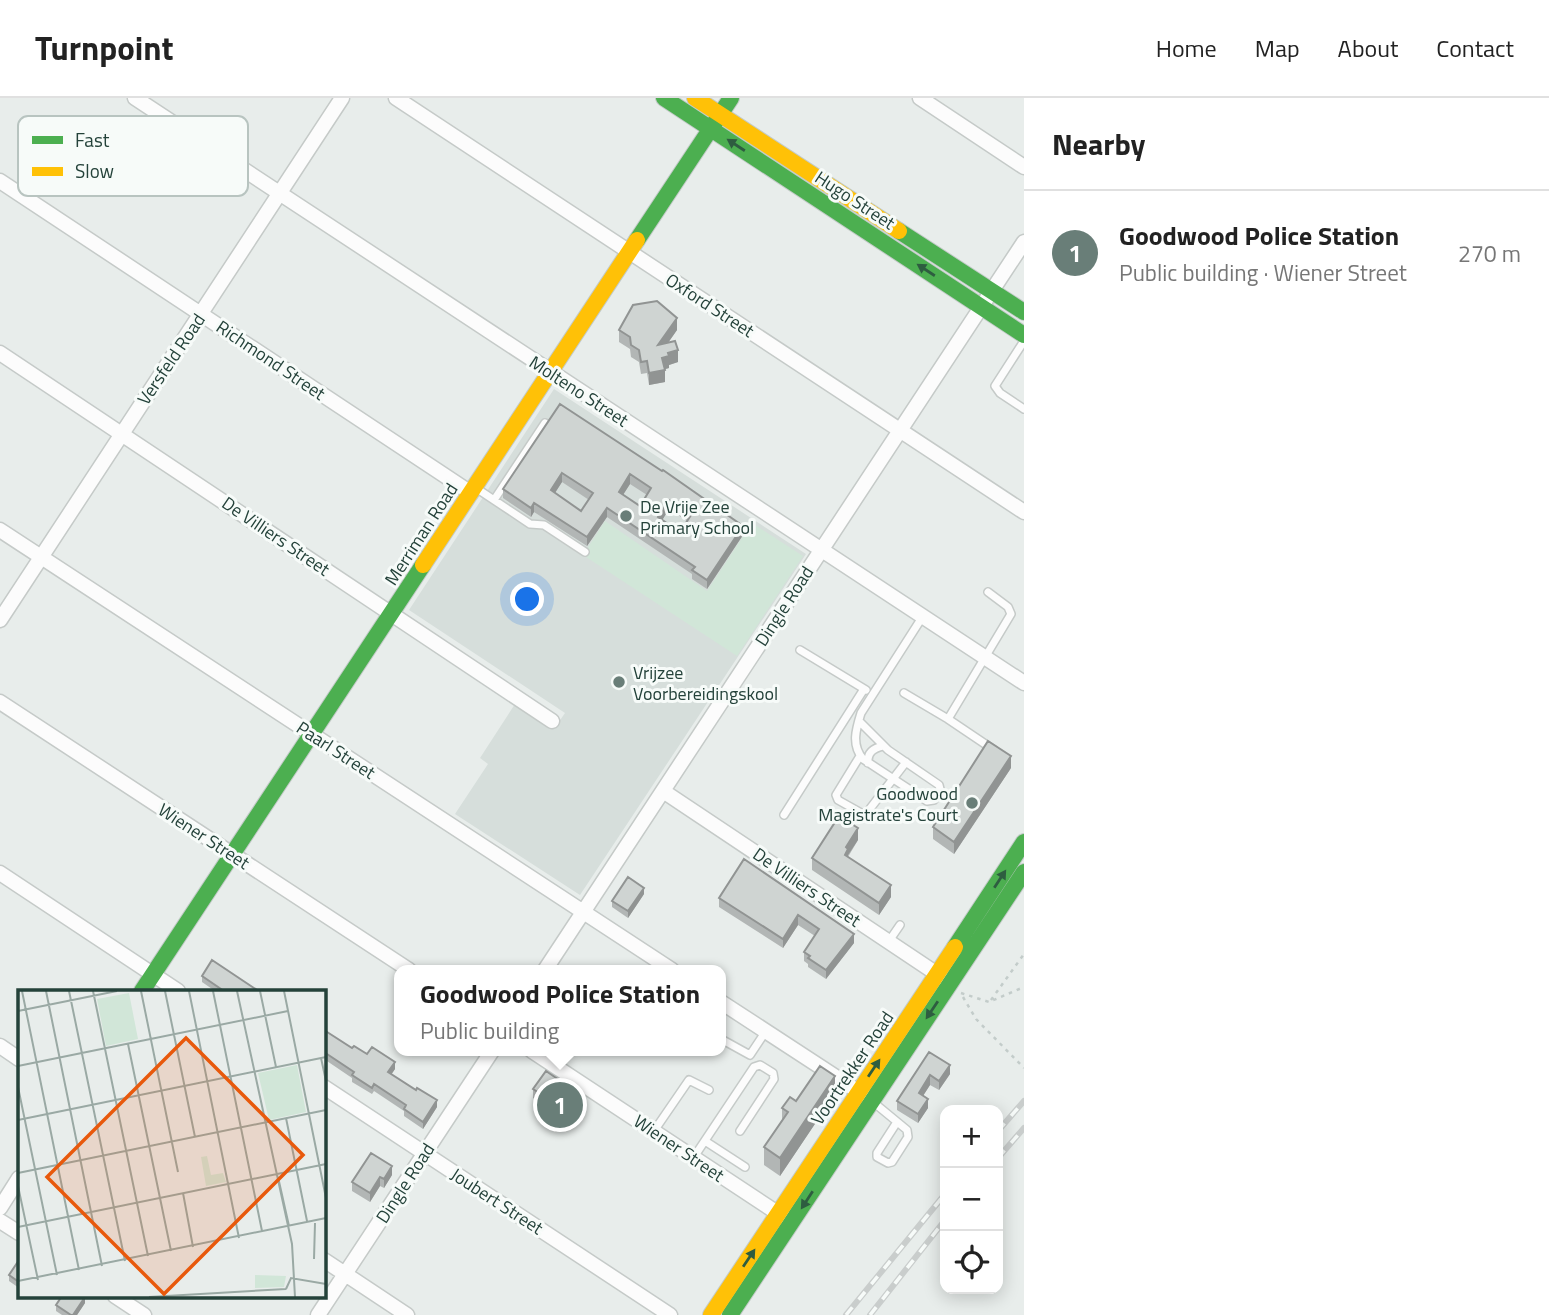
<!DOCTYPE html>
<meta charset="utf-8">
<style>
:root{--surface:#fff;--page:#f2f2f2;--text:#222;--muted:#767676;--line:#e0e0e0;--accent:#697e78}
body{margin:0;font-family:"Titillium Web",sans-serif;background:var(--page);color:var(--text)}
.controls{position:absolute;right:21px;bottom:21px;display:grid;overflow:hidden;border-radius:14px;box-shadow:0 4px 18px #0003}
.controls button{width:63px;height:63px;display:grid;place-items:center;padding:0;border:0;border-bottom:2px solid var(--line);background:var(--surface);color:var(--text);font:35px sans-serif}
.you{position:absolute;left:528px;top:502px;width:24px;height:24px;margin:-18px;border:5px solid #fff;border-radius:50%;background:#1a73e8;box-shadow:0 0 0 10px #1a73e833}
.badge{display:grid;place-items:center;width:46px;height:46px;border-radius:50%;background:var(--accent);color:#fff;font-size:23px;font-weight:700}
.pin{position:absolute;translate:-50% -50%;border:4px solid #fff;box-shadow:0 2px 7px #0006}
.popup{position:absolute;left:394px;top:867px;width:332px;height:91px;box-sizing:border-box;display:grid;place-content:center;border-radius:14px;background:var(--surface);filter:drop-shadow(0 2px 5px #0005);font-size:23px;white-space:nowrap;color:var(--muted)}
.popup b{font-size:26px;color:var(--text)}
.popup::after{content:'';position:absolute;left:50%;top:100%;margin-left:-14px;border:14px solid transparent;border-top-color:var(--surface)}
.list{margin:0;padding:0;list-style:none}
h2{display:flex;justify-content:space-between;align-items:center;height:91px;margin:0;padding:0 28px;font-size:30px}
h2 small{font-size:23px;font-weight:400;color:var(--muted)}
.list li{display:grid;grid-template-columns:46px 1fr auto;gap:21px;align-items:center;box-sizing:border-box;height:126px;padding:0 28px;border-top:2px solid var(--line)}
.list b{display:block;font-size:26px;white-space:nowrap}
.list p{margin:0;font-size:23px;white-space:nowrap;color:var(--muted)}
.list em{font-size:23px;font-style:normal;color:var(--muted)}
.icon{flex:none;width:38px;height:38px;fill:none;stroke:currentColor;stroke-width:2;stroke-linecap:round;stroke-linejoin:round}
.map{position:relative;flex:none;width:1024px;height:1217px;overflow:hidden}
header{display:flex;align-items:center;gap:42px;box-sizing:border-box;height:98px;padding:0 35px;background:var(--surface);border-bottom:2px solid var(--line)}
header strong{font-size:33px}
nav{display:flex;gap:38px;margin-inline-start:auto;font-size:24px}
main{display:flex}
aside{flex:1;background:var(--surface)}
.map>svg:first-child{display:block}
.built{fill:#d6dedb}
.green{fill:#d1e6d8}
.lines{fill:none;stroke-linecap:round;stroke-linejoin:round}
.lane-casing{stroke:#c5cac8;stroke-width:10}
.street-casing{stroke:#c5cac8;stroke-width:17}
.fast-casing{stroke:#c3cbc8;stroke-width:18}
.slow-casing{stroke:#c3cbc8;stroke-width:18}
.path{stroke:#c3ccca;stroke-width:2.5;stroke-dasharray:3.5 5;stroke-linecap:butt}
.lane{stroke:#fcfcfc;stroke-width:7}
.street{stroke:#fcfcfc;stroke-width:14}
.fast{stroke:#4caf50;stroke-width:16}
.slow{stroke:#ffc107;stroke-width:16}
.rail-casing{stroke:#c9cdcc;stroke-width:6}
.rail{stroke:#f7fbf9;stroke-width:3.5;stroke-dasharray:10;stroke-linecap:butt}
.wall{fill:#b2b6b5;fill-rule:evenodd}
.shaded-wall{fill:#919493}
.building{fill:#cfd4d2;stroke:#919493;stroke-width:2;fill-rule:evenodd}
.oneway{fill:#2e5d40}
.poi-dot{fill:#697e78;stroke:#f7fbf9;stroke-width:2.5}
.labels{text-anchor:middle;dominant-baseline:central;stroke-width:6;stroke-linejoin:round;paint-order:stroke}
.street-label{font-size:18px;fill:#24423a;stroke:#f7fbf9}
.poi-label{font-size:18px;fill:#24423a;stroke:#f7fbf9;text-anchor:start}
.inset-road{fill:none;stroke:#9aa9a4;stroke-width:2}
.view{fill:#e8590c;fill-opacity:0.15;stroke:#e8590c;stroke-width:3.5}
.inset-edge{fill:none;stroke:#24423a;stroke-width:3.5}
.key{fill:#f7fbf9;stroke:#b8c4c0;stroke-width:2}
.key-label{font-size:19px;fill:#24423a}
</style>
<header>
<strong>Turnpoint</strong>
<nav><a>Home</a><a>Map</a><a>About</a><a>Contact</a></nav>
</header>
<main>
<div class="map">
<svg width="1024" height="1217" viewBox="0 0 1024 1217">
<rect width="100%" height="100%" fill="#e8edeb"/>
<path class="built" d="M554,291L806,456L580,797L455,716L488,666L480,660L515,606L554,631L565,615L409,512Z"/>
<path class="green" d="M605,423L707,493L752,425L803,458L737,558L583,457Z"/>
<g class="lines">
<defs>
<path id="lane" d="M1024,243L995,288L1000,295L1024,311
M476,390L530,426L544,427L585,454
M494,402L545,325
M800,552L866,592
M904,595L948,621L1011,516L1008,509L988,494
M948,621L994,652
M859,623L888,652L939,687L940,691L934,702L927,703L863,661C851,647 856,631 861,615L923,518
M860,658L836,697L838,702L863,716L869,712L906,664
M868,665C867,654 874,650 883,648
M784,717L864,591
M889,843L900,827
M721,941L750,957L766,933
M873,1004L907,1032L908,1039L892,1064L888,1065L877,1059V1055L897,1024
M654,1033L689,982L709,992
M705,1043L745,1069
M694,1059L754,969L760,967L773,975L774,981L740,1033"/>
<path id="street" d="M135,0L1024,585
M396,0L1024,414
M920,0L1024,69
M0,83L471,395
M0,255L552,623
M0,432L672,872
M0,522L342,0
M0,604L409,872
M663,693L943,880
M0,775L178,893
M545,872L1024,144
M721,904L865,998
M0,948L19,961
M532,953L785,1120
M324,989L670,1217
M0,1110L19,1080
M0,1123L19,1135
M324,1162L407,1217
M115,1198L144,1217
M318,1217L492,953"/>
<path id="fast" d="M664,0L1024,237
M899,133L1024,214
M637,142L731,0
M955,849L1024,744
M142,893L423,467
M730,1217L1024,774"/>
<path id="slow" d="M695,0L899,133
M423,467L637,142
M711,1217L955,849"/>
</defs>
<use href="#lane" class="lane-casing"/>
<use href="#street" class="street-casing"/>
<use href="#fast" class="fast-casing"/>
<use href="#slow" class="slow-casing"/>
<path class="path" d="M961,895L989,904L1024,889
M963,899L976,921L1024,970
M991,902L1024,856"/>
<use href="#lane" class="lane"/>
<use href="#street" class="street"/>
<use href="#fast" class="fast"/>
<use href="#slow" class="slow"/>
<defs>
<path id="rail" d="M998,1033L1024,1003
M998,1060L1024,1030
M846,1217L945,1096
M870,1217L945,1122"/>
</defs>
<use href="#rail" class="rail-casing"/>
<use href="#rail" class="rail"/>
</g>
<path class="wall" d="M619,232H677L668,245L678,264L669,267V270L665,271V284L649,287L647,275L641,276L639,264L631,259L630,251L619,244Z
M560,306L743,437L707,491L692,481V476L607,419L587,448L534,414L531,419L503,400V391ZM562,384L589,402L581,413L555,395ZM630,386L647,397L640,408L623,397ZM669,411L687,423L680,434L662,422Z
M1011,670L954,756L933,741V729Z
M858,742L848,759L891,799L879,817L812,772V760Z
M744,761L854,845L826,881L808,869V866L804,863V854L815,838L798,827L783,850L719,809V800Z
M644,796L628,820L612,809V803Z
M202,878L257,893H215L202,884Z
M324,932L352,950L367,956L395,971L391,977L437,1009L423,1031L404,1018V1013L374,993L372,996L352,984V980L324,961Z
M929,954L950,976L939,992L930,987L923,998L928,1010L918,1025L897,1012V1003Z
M533,991L578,1004L556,1034L538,1022V1012L543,1006L533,1000Z
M835,996L780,1078L764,1067V1049L782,1022V1010L796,1003Z
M392,1077L384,1090L380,1088L370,1104L352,1093V1084Z
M19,1162V1190L9,1183V1177Z
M85,1205L77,1217H62L56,1213V1207Z"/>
<path class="shaded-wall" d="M677,220V232L658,259V247Z
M678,252V264L669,267V270L662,272V260L668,255Z
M665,272V284L649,287V275Z
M562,375V384L551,401V392Z
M630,376V386L619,403V394Z
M669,402V411L658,429V419Z
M534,405V414L531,419V410Z
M607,410V419L587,448V439Z
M743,428V437L707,491V482Z
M1011,658V670L954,756V744Z
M858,730V742L848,757V763L845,769L846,749Z
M891,787V799L879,817V805Z
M644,790V796L628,820V813Z
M798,817V827L783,850V841Z
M854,836V845L826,881V872Z
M395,964V971L388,981V974Z
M950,967V976L939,992V983Z
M930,977V987L919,1004V995Z
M835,978V996L780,1078V1060Z
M578,995V1004L556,1034V1025Z
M928,1001V1010L918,1025V1016Z
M437,1002V1009L423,1031V1024Z
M392,1068V1077L384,1090V1081Z
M380,1079V1088L370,1104V1095Z
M85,1199V1205L77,1217H73Z"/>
<path class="building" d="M657,203L677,220L658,247L675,243L678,252L668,255L669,258L662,260L665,272L649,275L647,263L641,264L639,252L631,247L630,239L619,232L633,207Z
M560,306L662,373L663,372L743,428L707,482L692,472L695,469L607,410L587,439L534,405L531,410L503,391ZM562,375L593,395L581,413L551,392ZM630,376L651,390L640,408L619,394ZM669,402L691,417L680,434L658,419Z
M988,643L1011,658L954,744L933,729Z
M839,718L858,730L846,749L848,751L845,757L891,787L879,805L812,760Z
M744,761L854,836L826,872L808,860L810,858L804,854L819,831L798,817L783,841L719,800Z
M628,779L644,790L628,813L612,803Z
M212,862L257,892L256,893H224L202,878Z
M324,932L352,950L354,948L367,956L372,949L395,964L388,974L416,992L417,990L437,1002L423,1024L404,1011L406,1007L374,986L372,990L352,977L354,974L324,954Z
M929,954L950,967L939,983L930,977L919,995L928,1001L918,1016L897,1003Z
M820,968L835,978L780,1060L764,1049L788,1014L782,1010L790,999L796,1003Z
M546,973L578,995L556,1025L538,1012L547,1000L533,991Z
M371,1055L392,1068L384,1081L380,1079L370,1095L352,1084Z
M19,1162V1184L9,1177Z
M62,1198H84L85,1199L73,1217H71L56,1207Z"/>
<defs><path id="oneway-solid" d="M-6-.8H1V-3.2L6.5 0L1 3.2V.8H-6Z" transform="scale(1.75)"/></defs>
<g class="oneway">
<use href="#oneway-solid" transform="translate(736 47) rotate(-147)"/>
<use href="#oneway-solid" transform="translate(926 172) rotate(-147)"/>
<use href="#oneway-solid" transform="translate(1000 781) rotate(-57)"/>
<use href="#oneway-solid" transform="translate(932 912) rotate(124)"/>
<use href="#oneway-solid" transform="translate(874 970) rotate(-56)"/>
<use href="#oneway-solid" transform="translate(807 1102) rotate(123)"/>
<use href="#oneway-solid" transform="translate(749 1160) rotate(-56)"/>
</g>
<g class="poi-dot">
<circle cx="626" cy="418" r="7"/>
<circle cx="619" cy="584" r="7"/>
<circle cx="972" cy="705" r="7"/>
</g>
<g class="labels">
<g class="street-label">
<text transform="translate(855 102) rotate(33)">Hugo Street</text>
<text transform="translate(710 207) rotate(33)">Oxford Street</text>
<text transform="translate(171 261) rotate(-56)">Versfeld Road</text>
<text transform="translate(271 262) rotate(34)">Richmond Street</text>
<text transform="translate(579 293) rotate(33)">Molteno Street</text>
<text transform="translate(421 436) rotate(-57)">Merriman Road</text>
<text transform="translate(276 438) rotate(34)">De Villiers Street</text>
<text transform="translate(784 508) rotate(-57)">Dingle Road</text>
<text transform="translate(336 652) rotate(33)">Paarl Street</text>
<text transform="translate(204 738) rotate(33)">Wiener Street</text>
<text transform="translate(807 789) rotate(34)">De Villiers Street</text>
<text transform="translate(852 970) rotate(-56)">Voortrekker Road</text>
<text transform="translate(679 1050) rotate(34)">Wiener Street</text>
<text transform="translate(405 1085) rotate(-57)">Dingle Road</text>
<text transform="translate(497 1103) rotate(33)">Joubert Street</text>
</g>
<g class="poi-label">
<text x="640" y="408">De Vrije Zee<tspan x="640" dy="21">Primary School</tspan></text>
<text x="633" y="574">Vrijzee<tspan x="633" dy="21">Voorbereidingskool</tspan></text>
<text x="958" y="695" text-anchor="end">Goodwood<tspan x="958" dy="21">Magistrate's Court</tspan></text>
</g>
</g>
<g transform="translate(18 892)">
<rect width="308" height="308" fill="#e8edeb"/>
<path d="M111,3L120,49L88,56L79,9ZM279,75L288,122L251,130L240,83ZM189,166L193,185L205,183L208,192L188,196L183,167ZM237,285L268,286L266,297L237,298Z" fill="#d1e6d8"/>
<path class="inset-road" d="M4,1L61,280M28,1L84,276M51,1L107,271M75,1L130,266M123,1L160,182M147,1L177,147M171,1L221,248M195,1L244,241M219,1L274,254L277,307M242,1L258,77M266,1L308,208M0,21L99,1M110,54L153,261M303,68L308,91M0,76L270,21M0,97L39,285M268,128L289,231M0,130L308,67M0,183L308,120M260,187L271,236M0,196L20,290M165,203L175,257M0,237L308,174M296,269L297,233M0,291L308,228M268,299L273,288L308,294M131,307L268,299"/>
<path class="view" d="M168,48L285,165L146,304L29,187Z"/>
<rect width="308" height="308" class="inset-edge"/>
</g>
<rect x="18" y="18" width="230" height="80" rx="10" class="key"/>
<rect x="32" y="38" width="31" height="8" fill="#4caf50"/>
<rect x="32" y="69" width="31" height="9" fill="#ffc107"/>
<g class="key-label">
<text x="75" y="49">Fast</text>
<text x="75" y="80">Slow</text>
</g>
</svg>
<div class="controls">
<button>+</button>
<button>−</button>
<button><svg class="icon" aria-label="locate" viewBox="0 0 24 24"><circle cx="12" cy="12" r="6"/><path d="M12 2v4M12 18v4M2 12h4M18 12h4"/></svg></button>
</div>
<div class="you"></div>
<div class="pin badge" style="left:560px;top:1007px">1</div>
<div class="popup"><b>Goodwood Police Station</b>Public building</div>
</div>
<aside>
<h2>Nearby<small></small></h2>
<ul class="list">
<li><span class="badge">1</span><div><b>Goodwood Police Station</b><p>Public building · Wiener Street</p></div><em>270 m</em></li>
</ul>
</aside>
</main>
